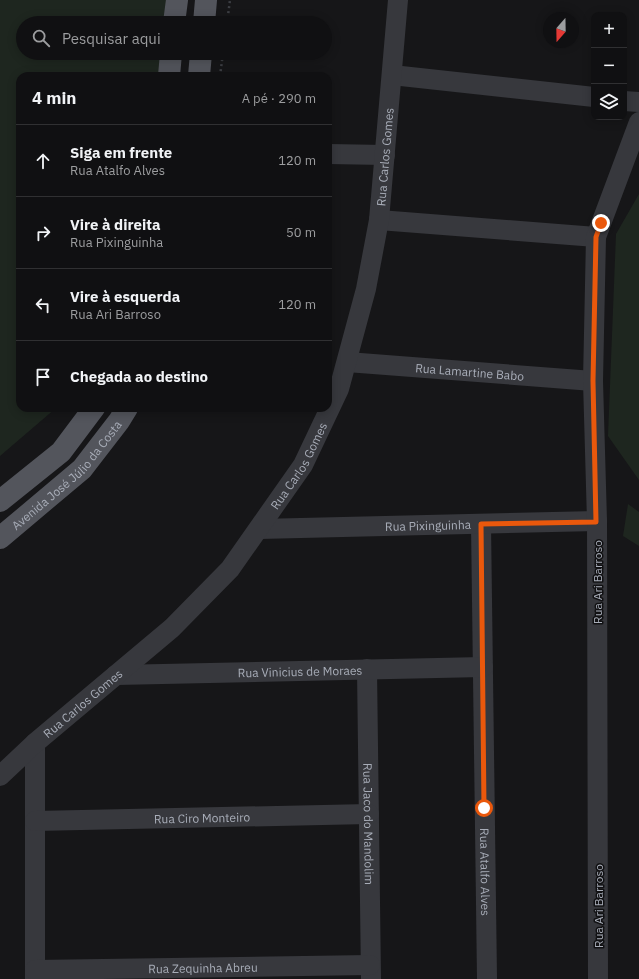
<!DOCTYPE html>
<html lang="pt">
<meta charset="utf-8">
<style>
:root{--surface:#101012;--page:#1e1e20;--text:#f1f3f6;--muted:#9c9d9f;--line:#303032}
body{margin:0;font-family:"IBM Plex Sans",sans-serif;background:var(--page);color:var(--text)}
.controls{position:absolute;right:12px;top:12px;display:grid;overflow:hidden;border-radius:8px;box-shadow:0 2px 10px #0003}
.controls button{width:36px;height:36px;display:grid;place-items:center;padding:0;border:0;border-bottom:1px solid var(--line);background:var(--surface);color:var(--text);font:20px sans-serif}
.compass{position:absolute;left:543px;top:12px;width:36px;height:36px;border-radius:50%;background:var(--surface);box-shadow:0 2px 10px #0003;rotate:200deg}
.stop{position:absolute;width:12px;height:12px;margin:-9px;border:3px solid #ea580c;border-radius:50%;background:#fff}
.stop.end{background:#ea580c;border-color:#fff;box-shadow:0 1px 4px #0008}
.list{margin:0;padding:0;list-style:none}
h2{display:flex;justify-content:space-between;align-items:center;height:52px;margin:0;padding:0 16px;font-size:17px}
h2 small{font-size:13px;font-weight:400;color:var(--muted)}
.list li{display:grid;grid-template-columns:26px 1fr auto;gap:12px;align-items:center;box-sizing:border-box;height:72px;padding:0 16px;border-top:1px solid var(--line)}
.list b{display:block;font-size:15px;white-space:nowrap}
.list p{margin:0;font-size:13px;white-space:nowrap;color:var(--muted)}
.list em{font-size:13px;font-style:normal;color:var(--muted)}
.icon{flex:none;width:22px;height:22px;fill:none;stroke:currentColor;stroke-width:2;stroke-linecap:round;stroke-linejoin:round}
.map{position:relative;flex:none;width:639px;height:979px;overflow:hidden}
.search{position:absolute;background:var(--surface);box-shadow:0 2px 10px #0003;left:16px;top:16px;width:316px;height:44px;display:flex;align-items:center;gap:10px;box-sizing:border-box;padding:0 14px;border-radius:22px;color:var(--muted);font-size:15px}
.panel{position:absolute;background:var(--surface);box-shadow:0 2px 10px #0003;left:16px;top:72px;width:316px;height:340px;border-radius:12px}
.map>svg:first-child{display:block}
.green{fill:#1e261f}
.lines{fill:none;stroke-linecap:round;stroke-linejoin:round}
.path{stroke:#3d3f44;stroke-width:2.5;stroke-dasharray:2 3;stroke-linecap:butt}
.minor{stroke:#37383d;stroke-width:20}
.major{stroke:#53555c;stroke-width:22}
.route{stroke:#ea580c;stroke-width:5}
.labels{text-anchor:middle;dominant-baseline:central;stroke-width:3;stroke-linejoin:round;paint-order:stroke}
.street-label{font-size:12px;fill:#a8adb8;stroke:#111113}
</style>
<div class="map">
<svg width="639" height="979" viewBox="0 0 639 979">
<rect width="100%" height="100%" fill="#161618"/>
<path class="green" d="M0,0H170L168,23H23V53H166L164,76H20V408H56L0,456Z
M639,194V480L608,436L616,234Z
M628,504L639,512V546L623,536Z"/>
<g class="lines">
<path class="path" d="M227,23L230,0
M220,76L223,53"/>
<g class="minor">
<path d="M392,75L594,97"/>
<path d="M624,101L639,102"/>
<path d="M328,154L385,155"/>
<path d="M379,220L596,237"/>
<path id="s1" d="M347,362L593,381"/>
<path id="s2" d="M481,524L487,979"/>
<path id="s3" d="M259,529L597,521"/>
<path id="s4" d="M367,669L371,979"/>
<path id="s5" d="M116,675L483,667"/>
<path d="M35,743V979"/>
<path id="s6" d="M0,776L35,743L172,628L230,569L303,465L339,389L366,289L379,220L398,0"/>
<path id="s7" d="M35,821L369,814"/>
<path id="s8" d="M35,970L370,965"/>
<path d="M598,979L597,521L593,381L596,237L639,122"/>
</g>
<g class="major">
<path d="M174,23L177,0"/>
<path d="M204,23L206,0"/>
<path d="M169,76L171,53"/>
<path d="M199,76L201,53"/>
<path d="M0,501L61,452L94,408"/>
<path id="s9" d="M0,538L82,469L119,421L127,408"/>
</g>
</g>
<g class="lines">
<path class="route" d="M484,808L481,524L596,522L593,381L596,237L601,223"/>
</g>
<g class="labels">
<g class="street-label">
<text stroke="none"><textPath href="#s6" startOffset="758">Rua Carlos Gomes</textPath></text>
<text stroke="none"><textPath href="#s1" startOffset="123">Rua Lamartine Babo</textPath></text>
<text stroke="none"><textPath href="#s6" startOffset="434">Rua Carlos Gomes</textPath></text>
<text stroke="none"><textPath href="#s9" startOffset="92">Avenida José Júlio da Costa</textPath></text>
<text stroke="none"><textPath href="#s3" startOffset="169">Rua Pixinguinha</textPath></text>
<text transform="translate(597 582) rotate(-90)">Rua Ari Barroso</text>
<text stroke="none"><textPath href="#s5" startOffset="184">Rua Vinicius de Moraes</textPath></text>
<text stroke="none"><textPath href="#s6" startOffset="110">Rua Carlos Gomes</textPath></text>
<text stroke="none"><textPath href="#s7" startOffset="167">Rua Ciro Monteiro</textPath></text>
<text stroke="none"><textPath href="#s4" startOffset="155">Rua Jaco do Mandolim</textPath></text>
<text stroke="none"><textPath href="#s2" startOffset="348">Rua Atalfo Alves</textPath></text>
<text transform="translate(598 906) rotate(-90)">Rua Ari Barroso</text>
<text stroke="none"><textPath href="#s8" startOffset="168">Rua Zequinha Abreu</textPath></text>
</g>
</g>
</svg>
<div class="controls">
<button>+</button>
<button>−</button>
<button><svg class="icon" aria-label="layers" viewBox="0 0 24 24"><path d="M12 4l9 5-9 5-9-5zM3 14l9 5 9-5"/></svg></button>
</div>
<svg class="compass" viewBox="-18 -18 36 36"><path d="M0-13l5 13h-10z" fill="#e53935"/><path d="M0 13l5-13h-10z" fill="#9c9d9f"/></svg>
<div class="stop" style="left:484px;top:808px"></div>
<div class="stop end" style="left:601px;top:223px"></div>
<div class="search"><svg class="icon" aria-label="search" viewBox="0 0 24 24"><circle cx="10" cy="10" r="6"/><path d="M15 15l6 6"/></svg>Pesquisar aqui</div>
<section class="panel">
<h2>4 min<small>A pé · 290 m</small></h2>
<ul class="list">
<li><svg class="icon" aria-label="ahead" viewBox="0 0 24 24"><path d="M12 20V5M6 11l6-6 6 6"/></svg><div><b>Siga em frente</b><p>Rua Atalfo Alves</p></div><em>120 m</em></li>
<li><svg class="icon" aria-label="right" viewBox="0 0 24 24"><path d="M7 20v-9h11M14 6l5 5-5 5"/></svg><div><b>Vire à direita</b><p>Rua Pixinguinha</p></div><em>50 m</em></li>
<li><svg class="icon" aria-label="left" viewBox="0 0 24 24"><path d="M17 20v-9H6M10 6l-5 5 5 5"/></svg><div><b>Vire à esquerda</b><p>Rua Ari Barroso</p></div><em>120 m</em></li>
<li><svg class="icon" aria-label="arrive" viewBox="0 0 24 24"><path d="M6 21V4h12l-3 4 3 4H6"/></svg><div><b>Chegada ao destino</b></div></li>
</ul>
</section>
</div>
